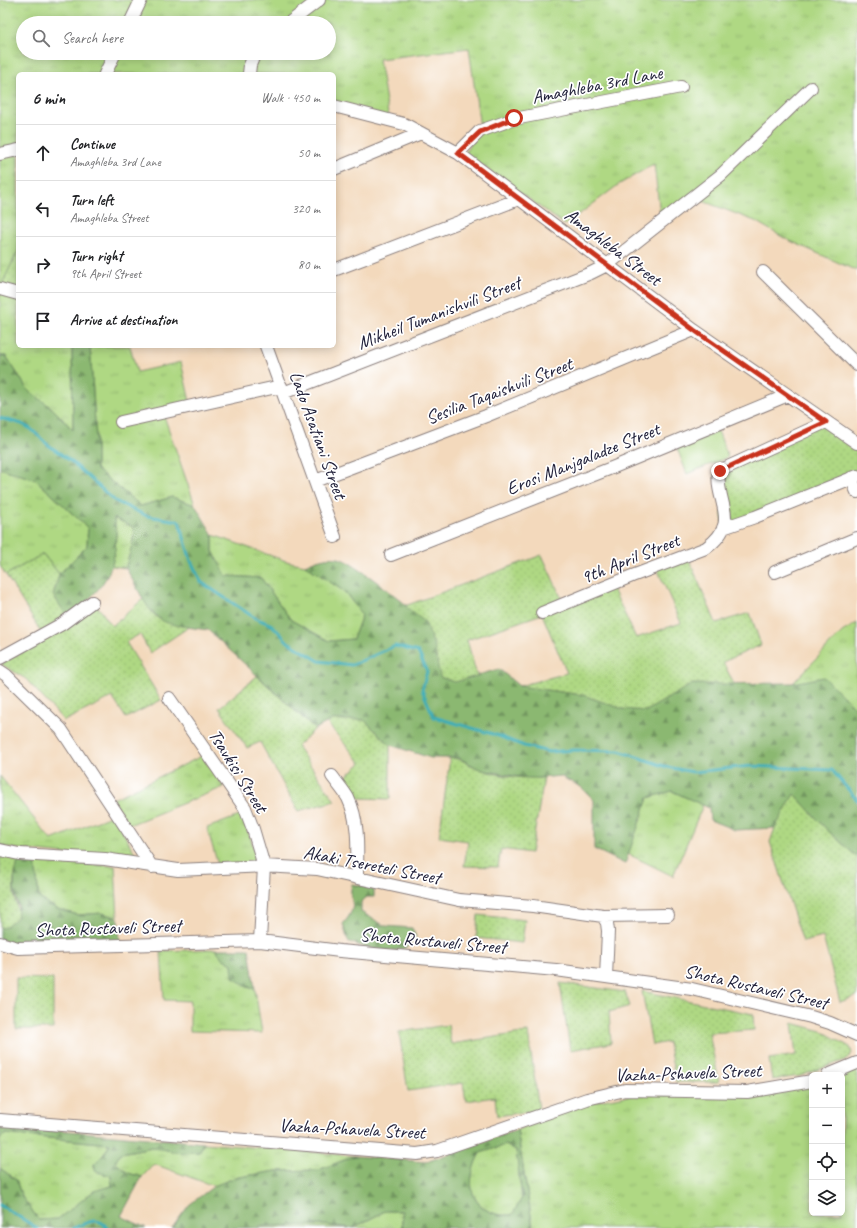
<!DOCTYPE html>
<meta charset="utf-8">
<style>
:root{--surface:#fff;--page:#f6f6f6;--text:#202124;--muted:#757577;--line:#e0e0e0}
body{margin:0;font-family:Caveat,sans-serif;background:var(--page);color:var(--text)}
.controls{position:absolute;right:12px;bottom:12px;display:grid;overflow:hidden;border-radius:6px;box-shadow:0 2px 10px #0003}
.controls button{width:36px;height:36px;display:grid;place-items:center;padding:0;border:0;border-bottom:1px solid var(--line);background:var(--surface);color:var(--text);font:20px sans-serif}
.stop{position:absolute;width:12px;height:12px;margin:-9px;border:3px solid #c8321e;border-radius:50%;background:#fff}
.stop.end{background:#c8321e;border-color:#fff;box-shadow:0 1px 4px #0008}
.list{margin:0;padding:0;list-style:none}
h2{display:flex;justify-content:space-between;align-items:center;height:52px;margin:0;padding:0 16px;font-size:17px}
h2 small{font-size:13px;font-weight:400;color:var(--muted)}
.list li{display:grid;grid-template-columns:26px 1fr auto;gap:12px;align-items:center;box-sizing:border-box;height:56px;padding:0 16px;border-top:1px solid var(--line)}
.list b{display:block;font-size:15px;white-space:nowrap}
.list p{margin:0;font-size:13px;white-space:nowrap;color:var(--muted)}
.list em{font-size:13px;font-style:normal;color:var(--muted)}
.icon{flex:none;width:22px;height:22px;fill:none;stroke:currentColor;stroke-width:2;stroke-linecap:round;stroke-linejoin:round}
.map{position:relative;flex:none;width:857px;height:1228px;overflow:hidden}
.search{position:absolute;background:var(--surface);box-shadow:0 2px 10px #0003;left:16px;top:16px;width:320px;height:44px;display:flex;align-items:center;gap:10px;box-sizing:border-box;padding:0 14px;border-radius:22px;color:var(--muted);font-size:15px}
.panel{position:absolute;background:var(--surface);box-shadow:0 2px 10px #0003;left:16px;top:72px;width:320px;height:276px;border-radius:6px}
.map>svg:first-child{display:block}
.grass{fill:url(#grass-tufts);stroke:#687d5f;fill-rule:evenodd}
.forest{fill:url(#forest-firs);stroke:#566d56;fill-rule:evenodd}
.park{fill:url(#park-dots);stroke:#687d5f}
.pitch{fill:#afd883;stroke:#687d5f}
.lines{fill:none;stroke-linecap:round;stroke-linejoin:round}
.stream{stroke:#3cadb7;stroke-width:3}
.minor-casing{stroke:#8a7e7c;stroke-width:14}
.minor{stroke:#fff;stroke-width:12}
.route{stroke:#c8321e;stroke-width:5}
.labels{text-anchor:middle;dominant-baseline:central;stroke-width:3.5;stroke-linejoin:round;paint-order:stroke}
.street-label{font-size:19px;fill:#22223b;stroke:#fff}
</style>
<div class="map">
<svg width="857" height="1228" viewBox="0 0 857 1228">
<defs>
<pattern id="grass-tufts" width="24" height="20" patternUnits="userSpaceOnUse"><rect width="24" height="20" fill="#afd883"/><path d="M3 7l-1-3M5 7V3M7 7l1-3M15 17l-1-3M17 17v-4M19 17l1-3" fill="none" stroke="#96b972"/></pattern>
<pattern id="forest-firs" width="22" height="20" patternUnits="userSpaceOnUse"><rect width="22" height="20" fill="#8bb871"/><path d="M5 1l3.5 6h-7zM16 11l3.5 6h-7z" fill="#71955e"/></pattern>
<pattern id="park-dots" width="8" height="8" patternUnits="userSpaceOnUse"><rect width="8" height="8" fill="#afd883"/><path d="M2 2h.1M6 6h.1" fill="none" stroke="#96b972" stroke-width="1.8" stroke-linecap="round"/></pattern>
</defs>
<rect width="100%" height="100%" fill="#fff"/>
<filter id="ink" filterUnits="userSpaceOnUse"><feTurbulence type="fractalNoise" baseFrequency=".025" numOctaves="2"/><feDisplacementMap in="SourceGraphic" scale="8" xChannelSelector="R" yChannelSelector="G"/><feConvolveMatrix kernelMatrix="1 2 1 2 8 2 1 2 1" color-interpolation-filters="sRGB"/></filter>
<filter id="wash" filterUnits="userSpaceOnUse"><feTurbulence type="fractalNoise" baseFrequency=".012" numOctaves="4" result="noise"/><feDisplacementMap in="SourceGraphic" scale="16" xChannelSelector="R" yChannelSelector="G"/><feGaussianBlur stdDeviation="0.9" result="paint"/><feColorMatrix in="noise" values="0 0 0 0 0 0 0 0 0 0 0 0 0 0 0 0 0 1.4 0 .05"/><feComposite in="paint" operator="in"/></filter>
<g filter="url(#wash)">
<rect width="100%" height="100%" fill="#f3d9bc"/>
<path class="grass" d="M0,0H857V271L786,239L755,221L695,198L661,222L654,164L618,185L565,225L465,153L480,127L469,48L379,59L389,120L334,106V74H18V251L0,288ZM23,23H329V53H23Z
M0,289L18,294V346H72L73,430L53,409L28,390L6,356H0Z
M90,346H130L137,372L181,362L191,406L163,413L195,505L172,497L141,506L96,469V438Z
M0,468L36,480L88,528L87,546L59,574L43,554L6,575L0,566Z
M114,518L133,527C136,540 128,555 126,568L112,566L116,535Z
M213,535L286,561L305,565L345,592L362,615L353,639L329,641L291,620L261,578L226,576L213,551Z
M857,623V710L824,678L793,683L842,632Z
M202,756L224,787L129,825L113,799Z
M0,776L51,840L113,815L140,862L0,847Z
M672,791L703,805L673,876L628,854L648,798Z
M242,815L259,862L218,865L207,828Z
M35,861L115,866L118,918L102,913L78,915L57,909L39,898Z
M216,949L222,958L232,964L247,987L255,989L262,1033L190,1031V1001L164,1000L161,951Z
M857,1067V1228H533L517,1130L586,1103L638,1094L812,1085V1213H842V1075Z
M6,1134L110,1144L104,1154L94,1164L95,1171L111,1176L112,1186L94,1191L59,1219L39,1220L22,1197L16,1180L0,1168V1138Z
M204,1143L355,1156L318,1170L276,1171L234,1178L214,1186L154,1164L142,1177L128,1173L115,1162L121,1153L152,1147L181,1153L199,1152Z
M506,1145L516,1150L522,1198L512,1215C507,1215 501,1216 496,1214C466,1205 467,1176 480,1153Z
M385,1211H402V1228H353Z
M325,1225L349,1228H259V1226Z"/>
<path class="forest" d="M72,346H90L96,438V469L141,506L172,497L195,505L213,535V551L226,576L261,578L291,620L329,641L353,639L362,615L345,592L305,565C316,560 325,556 338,558C350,559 415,610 424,621C433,632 439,664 440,677L454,682L499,669L519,686L583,695L623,709L646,711L692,684L793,683L824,677L857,710V857L828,831L794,794L775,828L735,830L710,820L709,808L672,791L648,798L625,864L594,849V800L581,787L560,776L531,779L481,770L459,758H431L390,745L364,720H332L315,729L208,630L165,624L148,608L126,568C128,555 136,540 133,527L114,518C114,524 117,530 116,536C115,580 97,591 68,619L53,595L59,574L87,546L88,528L36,480L0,468V356H6L28,390L53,409L73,430Z
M19,858L35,861L39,898L57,909L78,915L102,913L118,918L120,941L17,945L0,939V927H3L19,908C12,888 13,878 19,858Z
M352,884L363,886L374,890V897H367L361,902V912L385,926L412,928L416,937C413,940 410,945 407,947C394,955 360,947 348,941L343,924C361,903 347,903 352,884Z
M216,949H249L255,989L247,987L233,977L232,964L222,958Z
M0,1125L204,1143L199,1152L181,1153L152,1147L121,1153L115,1162L128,1173L142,1177L121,1216L146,1228H0V1168L16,1180L22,1197L39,1220L58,1219L94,1191L112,1186L111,1176L95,1171L94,1164L104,1154L110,1144L6,1134L0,1138Z
M517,1130L533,1228H402V1211H385L353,1228L325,1225L259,1226V1228H172L189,1205L214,1186L234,1178L276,1171L318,1170L355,1156L426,1162ZM506,1145L516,1150L522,1198L512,1215C507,1215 501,1216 496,1214C466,1205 467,1176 480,1153Z"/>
<path class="park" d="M18,251V294L0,288Z
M826,422L857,443V492L851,478L723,528L719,471Z
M43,554L59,574L53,595L66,615L41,632L6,575Z
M542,555L564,604L611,585L636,638L681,623L656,566L687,555L716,623L750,613L761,645L723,662L734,684H692L646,711L623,709L583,695L519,686L567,673L542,614L467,640L477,676L455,682L440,677L434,645L425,622L405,606Z
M143,599C156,622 165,624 189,627L150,653L140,634L126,642L161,700L126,718L112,697L64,721L26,679L1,664L67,626L96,604L112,626Z
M257,676L315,729L297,746L335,801L298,811L260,742L247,748L219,708Z
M332,720H364L390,745V799L359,798L343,779L361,763L327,723Z
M450,758C463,758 470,766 482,770C500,776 524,779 544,778L531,853L501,849L498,867L464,866L468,841L439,837Z
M794,794L828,831L857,857V996L840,1002L823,937L803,942L770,842L775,828Z
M0,855L19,858C16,869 12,881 14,893C15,904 19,906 17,918L3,928L0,927Z
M478,915L525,920L522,943L476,938Z
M16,978L53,979V1029H16Z
M560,983L625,992L630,1006L609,1012L611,1043L570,1050Z
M642,991L753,1014L754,1030L709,1033L719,1082H676L668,1042L652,1045Z
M792,1023L822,1031L850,1047L852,1053L848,1059L800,1076L772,1080L769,1059L796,1055Z
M448,1025L451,1044L528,1032L539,1110L497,1116L495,1097L466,1101L463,1083L408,1091L399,1032Z"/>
<path class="pitch" d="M718,431L728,457L687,474L677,448Z"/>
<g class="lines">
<path class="stream" d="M0,418L22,424L31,429L47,444L72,462L115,501L147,516L179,521L191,561L201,582L255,618L272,625L288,642L319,661L352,665L395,646L418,652L427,671L422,690L434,717L496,735L524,746L549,752L573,750L619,751L667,767L693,772L751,766L832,770L857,800
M0,1205L37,1228
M74,1228C86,1223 99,1215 107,1228"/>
</g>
</g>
<g filter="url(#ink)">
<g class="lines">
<defs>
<path id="minor" d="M130,23L141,0
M289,23L319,0
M105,74L115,53
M249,74L250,65L255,53
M334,106L404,124L458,153L694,330L857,443
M458,153L480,131L514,119L681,87
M0,154L18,150
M334,169L421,133
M334,270L519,199
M763,272L857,365
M0,289L18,294
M266,346L335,537
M283,393L591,273L607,265L721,175L811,88
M121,422L281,386
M851,478L857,492
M315,481L486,416L694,330
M723,528L755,517L857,476
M391,555L614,467L788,395
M775,572L857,538
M542,613L632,576L706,548C743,521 714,502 719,471L826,422
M0,658L62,624L92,602
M0,671L6,675L61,729L152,867
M169,698L245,808L253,829L264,866L260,941
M332,776C337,783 344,791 348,798C360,823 357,851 357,878
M0,850L19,854L105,859L178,870L264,866L317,869L459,900L533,906L603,916L668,915
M603,916L607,923L608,931L606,977
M0,943L18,948L260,941L340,951L556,970L692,989L811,1017L830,1023L857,1035
M828,1075L857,1063
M0,1120L417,1154L437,1151L587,1099L625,1090L747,1092L812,1081"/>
</defs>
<use href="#minor" class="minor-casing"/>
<use href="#minor" class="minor"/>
</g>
</g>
<g class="lines" filter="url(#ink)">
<path class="route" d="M514,118L480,132L458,153L694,330L826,422L720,471"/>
</g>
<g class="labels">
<g class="street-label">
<text transform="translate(597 85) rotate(-11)">Amaghleba 3rd Lane</text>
<text transform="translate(613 247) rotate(37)">Amaghleba Street</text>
<text transform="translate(439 313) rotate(-21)">Mikheil Tumanishvili Street</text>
<text transform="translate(499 391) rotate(-21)">Sesilia Taqaishvili Street</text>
<text transform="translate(318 435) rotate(70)">Lado Asatiani Street</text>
<text transform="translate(583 459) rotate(-22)">Erosi Manjgaladze Street</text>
<text transform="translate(630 559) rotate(-22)">9th April Street</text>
<text transform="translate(238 771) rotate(58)">Tsavkisi Street</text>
<text transform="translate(372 865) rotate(11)">Akaki Tsereteli Street</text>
<text transform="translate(108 928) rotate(-2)">Shota Rustaveli Street</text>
<text transform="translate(433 941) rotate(5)">Shota Rustaveli Street</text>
<text transform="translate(756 987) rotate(13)">Shota Rustaveli Street</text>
<text transform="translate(688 1073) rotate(-2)">Vazha-Pshavela Street</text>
<text transform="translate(352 1129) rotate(3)">Vazha-Pshavela Street</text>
</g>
</g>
</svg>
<div class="controls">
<button>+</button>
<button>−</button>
<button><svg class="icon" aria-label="locate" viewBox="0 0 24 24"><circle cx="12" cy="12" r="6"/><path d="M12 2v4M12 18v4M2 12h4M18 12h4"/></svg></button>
<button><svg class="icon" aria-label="layers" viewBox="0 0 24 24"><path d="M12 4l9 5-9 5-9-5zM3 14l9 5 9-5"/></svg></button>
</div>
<div class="stop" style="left:514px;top:118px"></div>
<div class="stop end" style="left:720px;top:471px"></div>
<div class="search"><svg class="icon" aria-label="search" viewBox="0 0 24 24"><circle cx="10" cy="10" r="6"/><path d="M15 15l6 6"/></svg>Search here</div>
<section class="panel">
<h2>6 min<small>Walk · 450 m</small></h2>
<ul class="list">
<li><svg class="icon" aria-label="ahead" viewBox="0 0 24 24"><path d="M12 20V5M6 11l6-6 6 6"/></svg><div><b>Continue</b><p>Amaghleba 3rd Lane</p></div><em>50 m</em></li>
<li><svg class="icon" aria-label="left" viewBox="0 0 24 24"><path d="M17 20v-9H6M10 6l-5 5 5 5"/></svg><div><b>Turn left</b><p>Amaghleba Street</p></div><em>320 m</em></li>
<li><svg class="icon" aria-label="right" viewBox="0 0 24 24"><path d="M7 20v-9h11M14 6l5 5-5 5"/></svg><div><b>Turn right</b><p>9th April Street</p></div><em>80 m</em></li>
<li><svg class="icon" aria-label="arrive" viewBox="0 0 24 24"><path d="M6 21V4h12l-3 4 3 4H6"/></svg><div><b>Arrive at destination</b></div></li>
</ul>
</section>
</div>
